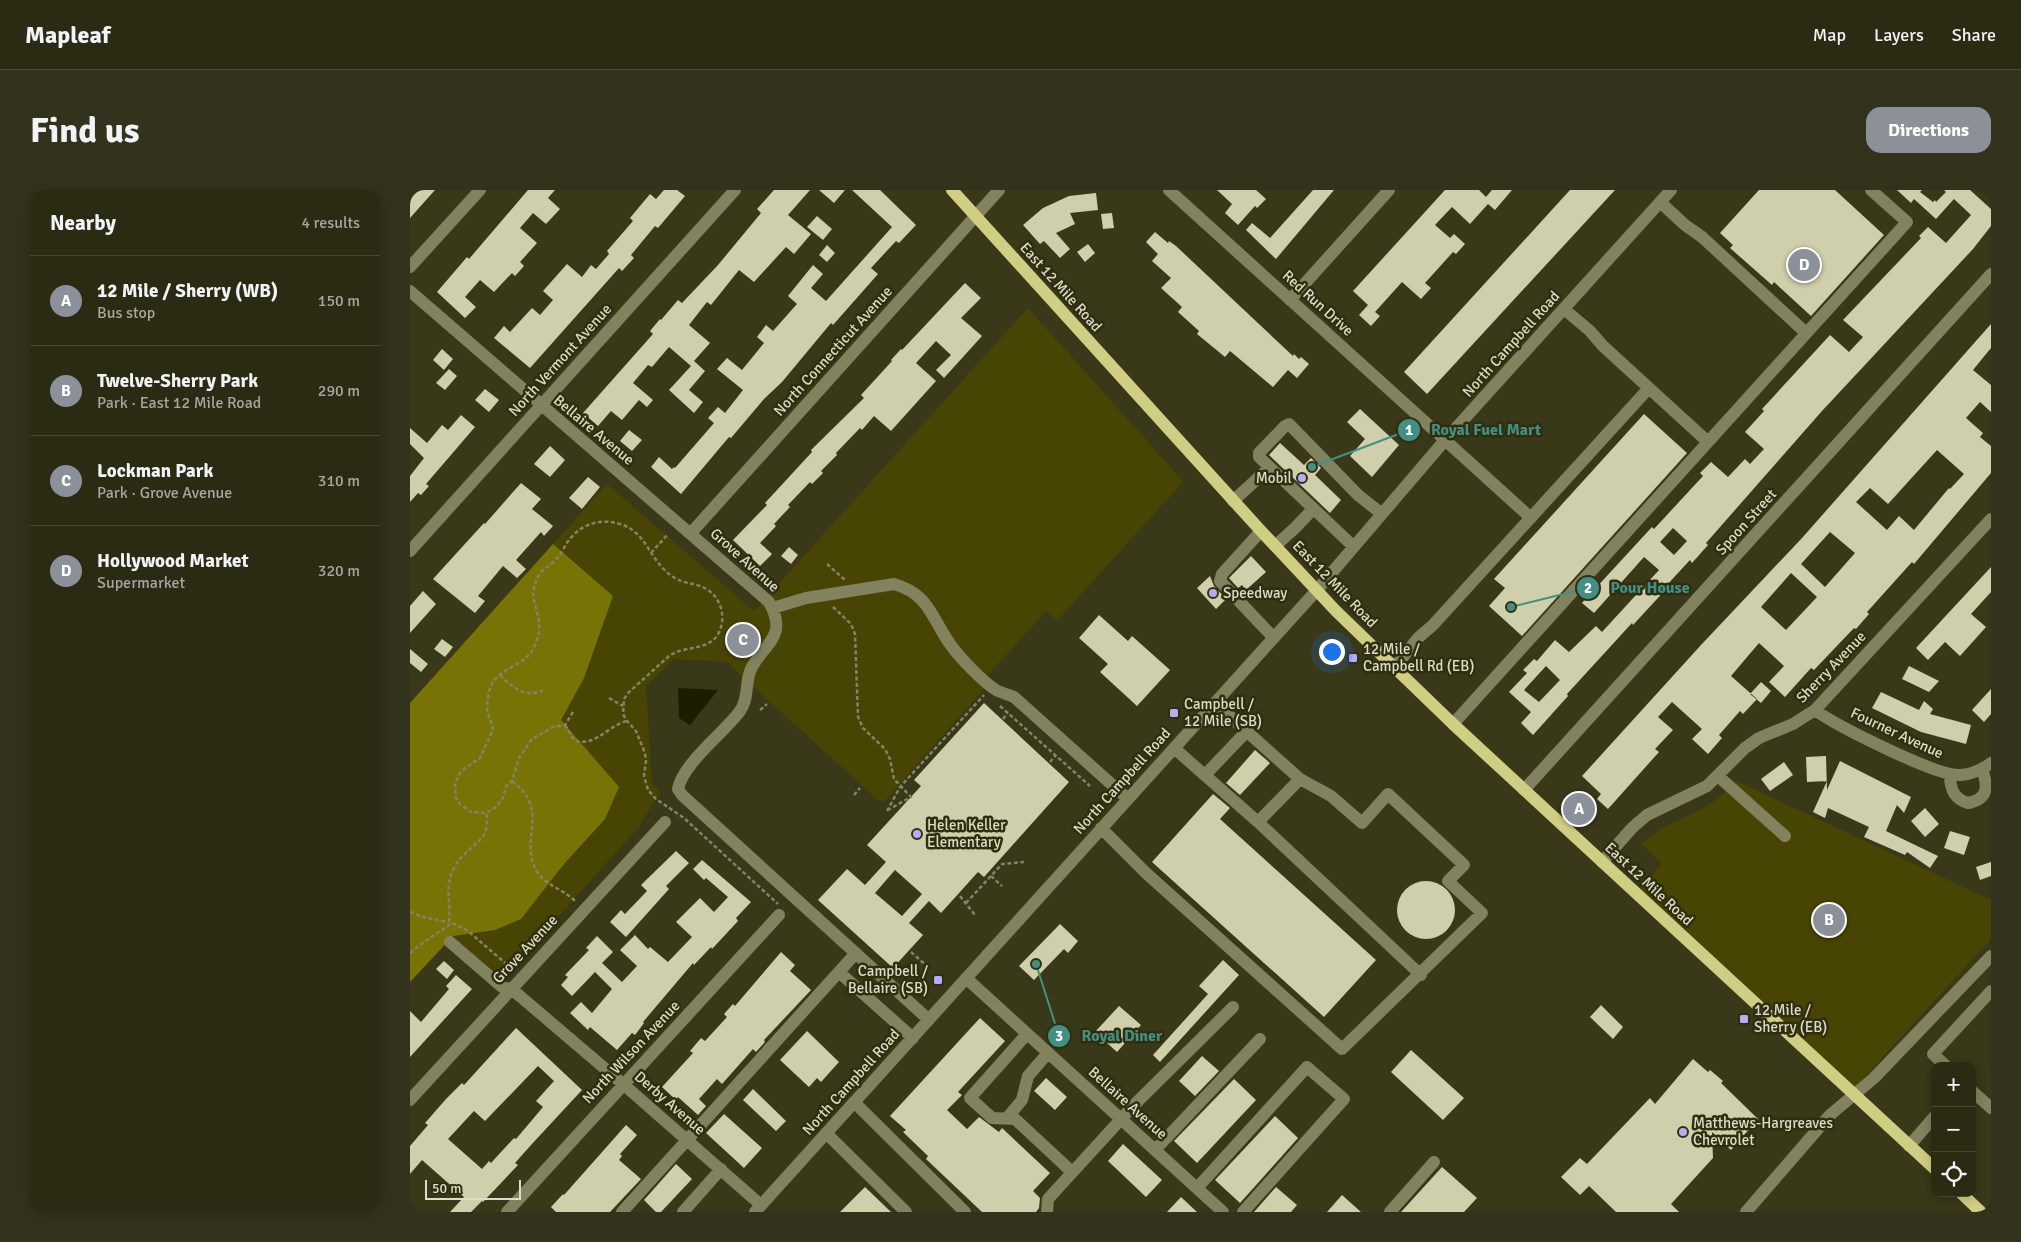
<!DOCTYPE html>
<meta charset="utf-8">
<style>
:root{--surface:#2b2a13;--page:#33321c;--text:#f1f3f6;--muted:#a6a7a0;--line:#474633;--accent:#8c9099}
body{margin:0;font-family:Signika,sans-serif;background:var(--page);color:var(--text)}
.controls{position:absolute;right:15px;bottom:15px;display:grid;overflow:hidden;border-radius:10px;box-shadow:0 2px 12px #0003}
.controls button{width:45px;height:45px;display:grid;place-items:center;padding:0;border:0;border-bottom:1px solid var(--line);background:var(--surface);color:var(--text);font:25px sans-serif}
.scale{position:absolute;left:15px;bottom:12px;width:96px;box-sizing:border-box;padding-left:5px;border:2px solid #dcdcca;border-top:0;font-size:14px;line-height:18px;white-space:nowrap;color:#dcdcca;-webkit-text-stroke:4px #2f2e0e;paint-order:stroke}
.you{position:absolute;left:921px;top:461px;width:18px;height:18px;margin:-12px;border:4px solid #fff;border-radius:50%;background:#1a73e8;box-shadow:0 0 0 8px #1a73e833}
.badge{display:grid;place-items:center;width:32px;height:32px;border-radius:50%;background:var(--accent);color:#fff;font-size:16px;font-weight:700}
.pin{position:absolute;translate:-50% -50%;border:2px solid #fff;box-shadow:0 1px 5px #0006}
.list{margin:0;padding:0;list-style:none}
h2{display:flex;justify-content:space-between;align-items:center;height:65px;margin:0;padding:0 20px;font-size:21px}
h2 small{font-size:16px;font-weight:400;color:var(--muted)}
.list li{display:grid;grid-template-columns:32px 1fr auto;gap:15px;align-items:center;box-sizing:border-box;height:90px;padding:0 20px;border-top:1px solid var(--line)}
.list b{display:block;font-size:19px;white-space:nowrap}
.list p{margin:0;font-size:16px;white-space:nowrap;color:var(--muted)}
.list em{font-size:16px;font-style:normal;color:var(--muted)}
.icon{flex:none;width:28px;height:28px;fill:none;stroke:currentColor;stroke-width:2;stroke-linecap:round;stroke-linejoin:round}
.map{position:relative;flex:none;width:1581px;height:1022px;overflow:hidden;border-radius:15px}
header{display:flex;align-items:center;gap:30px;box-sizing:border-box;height:70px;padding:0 25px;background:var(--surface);border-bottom:1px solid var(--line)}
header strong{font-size:24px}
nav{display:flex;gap:28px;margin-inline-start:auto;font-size:18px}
.intro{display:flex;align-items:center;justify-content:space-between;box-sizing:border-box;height:120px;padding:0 30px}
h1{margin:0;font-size:35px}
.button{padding:12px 22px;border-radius:15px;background:var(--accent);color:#fff;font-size:18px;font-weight:700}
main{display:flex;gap:30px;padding:0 30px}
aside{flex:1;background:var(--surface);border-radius:15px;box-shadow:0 2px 12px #0003}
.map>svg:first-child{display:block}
.green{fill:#484504}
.forest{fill:#777304}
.water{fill:#1d1c01}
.building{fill:#d0cfab;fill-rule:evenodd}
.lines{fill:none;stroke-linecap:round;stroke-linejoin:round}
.path{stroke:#83836a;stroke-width:2.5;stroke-dasharray:4 2.5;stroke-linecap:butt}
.minor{stroke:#83825e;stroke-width:12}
.major{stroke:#d0ce82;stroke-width:12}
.poi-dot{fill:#b3adf9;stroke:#2f2e0e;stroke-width:2}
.labels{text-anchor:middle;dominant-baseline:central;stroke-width:5;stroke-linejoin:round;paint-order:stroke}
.street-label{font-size:15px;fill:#dcdcca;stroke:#2f2e0e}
.poi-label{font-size:15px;fill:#dcdcca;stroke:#2f2e0e;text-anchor:start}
.leader{fill:none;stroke:#429085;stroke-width:2}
.callout-dot{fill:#429085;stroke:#2f2e0e;stroke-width:2}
.mark-label{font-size:15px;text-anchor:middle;font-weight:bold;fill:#fff}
.callout-label{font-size:16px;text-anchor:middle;font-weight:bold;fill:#429085;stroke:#2f2e0e;stroke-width:5;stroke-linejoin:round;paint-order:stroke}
</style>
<header>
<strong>Mapleaf</strong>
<nav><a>Map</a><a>Layers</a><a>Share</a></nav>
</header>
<div class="intro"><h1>Find us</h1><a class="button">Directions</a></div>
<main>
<aside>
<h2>Nearby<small>4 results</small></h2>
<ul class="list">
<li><span class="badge">A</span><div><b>12 Mile / Sherry (WB)</b><p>Bus stop</p></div><em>150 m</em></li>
<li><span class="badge">B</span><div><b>Twelve-Sherry Park</b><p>Park · East 12 Mile Road</p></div><em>290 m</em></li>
<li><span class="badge">C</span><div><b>Lockman Park</b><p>Park · Grove Avenue</p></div><em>310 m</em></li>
<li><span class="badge">D</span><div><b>Hollywood Market</b><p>Supermarket</p></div><em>320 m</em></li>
</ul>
</aside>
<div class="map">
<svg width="1581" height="1022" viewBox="0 0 1581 1022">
<rect width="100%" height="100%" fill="#393819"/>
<path class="green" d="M618,118L772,290V293L647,431L636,421L578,485L574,499L475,611L468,610L328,483L318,472L264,469L236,496L242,594L251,603L245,610L229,637L91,790L43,746L0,792V513L197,294L344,421Z
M1327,591L1581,710V749L1442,901L1226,702L1252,674L1232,654C1249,637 1265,632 1286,622C1302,614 1315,603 1327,591Z"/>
<path class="forest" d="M143,354L203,406L174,488L151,530L209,597L195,629L154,674L111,729L85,740L43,746L0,792V513Z"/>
<path class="water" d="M268,498L308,500L280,535L269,528Z"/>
<path class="building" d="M0,0H25L0,28Z
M118,0H145L138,8L150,19L136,34L123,23L110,38L127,53L110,72L114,76L105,86L102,83L84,102L70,90L55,107L66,117L55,128L27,102L57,67L59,69Z
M254,0H267L275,6L248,38L245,36L221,65L224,68L212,81L209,78L120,178L84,148L94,136L100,142L122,118L130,125L143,110L133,101L157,74L172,87L181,75L186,79L199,64L197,61L223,31L220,28L240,4L246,9Z
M364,0H400L378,25L401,44L384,64L376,57L344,92L329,80L301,115L297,112L279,135L300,153L284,171L295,181L279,200L293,212L284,223L259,200L281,176L259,157L242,177L238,175L223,193L243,210L237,217L229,210L212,230L201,221L188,236L173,223L243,144L240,141L250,129L251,130L268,110L272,113L308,75L351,23L347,19Z
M409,0H435L424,13Z
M442,0H470L506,35L489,53L486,51L461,78L468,84L423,135L421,133L372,192L354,209L321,248L319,247L271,304L241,277L249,267L262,279L264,277L265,278L304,233L298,228L308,217L315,223L333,200L307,179L317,168L332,180L354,153L347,147L356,135L363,141L387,114L378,106L403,75L413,84L401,98L416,111L482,37Z
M807,0H846L856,9L847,18L845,16L828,35L815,23L822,14Z
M903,0H924L866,69L836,40L842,33L860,48Z
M1035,0H1069L1076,7L1082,0H1102L1085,20L1078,14L1060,34L1042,17L1025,35L1040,48L1044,44L1055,54L1046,64L1043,62L1015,93L1021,98L1011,109L992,92L965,122L970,126L961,136L949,125L958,115L943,101Z
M1160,0H1205L1017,204L994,182Z
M1349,0H1425L1474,45L1401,126L1364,92L1362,95L1320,58L1323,55L1310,43Z
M1487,0H1512L1510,2L1523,12L1525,10L1526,12L1536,2L1534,0H1560L1581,19V36L1563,59L1412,221L1296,353L1298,355L1282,373L1280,370L1256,396L1258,397L1223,435L1222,433L1157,504L1158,506L1123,545L1111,533L1121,522L1099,502L1117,483L1113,480L1124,469L1127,471L1145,450L1159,462L1186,436L1192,442L1249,380L1234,367L1184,423L1172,413L1242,337L1244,339L1293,286L1290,283L1301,272L1318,287L1335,269L1340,274L1354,259L1335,242L1354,221L1352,219L1420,145L1439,162L1453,147L1433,130L1511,48L1509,46L1518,37L1536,53L1561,25L1544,9L1526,29L1504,9L1501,13ZM1263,338L1277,351L1264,365L1250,352ZM1136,476L1150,490L1129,512L1114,500Z
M686,3L688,20L660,23L665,34L646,43L660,59L650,68L634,51L630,54L613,35L633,18L659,6Z
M702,23L704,38L693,39L691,24Z
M407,26L422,39L413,50L397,37Z
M745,42L758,53L759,51L766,56L883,166L884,164L889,169L891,167L899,174L887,188L878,180L863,197L820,161L815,167L787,144L789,141L768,122L772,117L751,98L761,88L742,71L748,64L736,52Z
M678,54L685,63L675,72L667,62Z
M417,55L425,63L417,72L409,65Z
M555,93L571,108L551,128L572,146L534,188L526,180L541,165L526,151L506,173L526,191L481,241L464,226L452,240L450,238L426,263L427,265L411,281L413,283L402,294L400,292L378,315L380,317L364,334L366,336L350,353L362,364L350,376L323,350L357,315L355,313L402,262L401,260L454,208L451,205L482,171L481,170L491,159L492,160Z
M1581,134V158L1563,180L1581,195V222L1570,212L1556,228L1573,243L1570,247L1581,256V283L1504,374L1502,372L1457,422L1459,424L1446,439L1444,438L1404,480L1401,478L1375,507L1359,492L1374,476L1349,453L1321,486L1347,509L1333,524L1330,521L1309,545L1312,548L1298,564L1282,549L1292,539L1262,512L1248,527L1263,540L1245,559L1249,562L1198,619L1187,609L1191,604L1172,586L1291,455L1392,348ZM1527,260L1554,284L1540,299L1539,298L1504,340L1489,326L1477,340L1446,312L1460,298L1478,314ZM1420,342L1445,363L1415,397L1391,374ZM1381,383L1407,407L1376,440L1351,417Z
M32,159L43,169L34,180L23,170Z
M39,179L47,186L35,200L26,193Z
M75,199L89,210L79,222L65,210Z
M950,219L989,255L962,287L940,266L955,249L937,232Z
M1234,224L1277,263L1112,446L1079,416L1095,398L1084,389Z
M51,225L65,237L16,294L19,296L11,305L8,303L0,312V286L14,268L0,254V238L17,253L32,235L38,240Z
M219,240L232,250L222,261L210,251Z
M870,253L894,275L901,268L911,278L905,285L931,310L920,323L859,265Z
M140,256L155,270L140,287L124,274Z
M178,287L190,297L172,319L159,308Z
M111,293L131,309L122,319L143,336L134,346L131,342L106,370L116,379L107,388L93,376L68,406L75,411L65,423L23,389L74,333L75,334Z
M379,357L388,365L381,374L371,366Z
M841,366L856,382L836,400L832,395L828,398L819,388Z
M1581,377V402L1561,424L1576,437L1550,466L1535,452L1518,470L1506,458Z
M800,386L804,396L816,409L806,419L787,398Z
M13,401L26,414L0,443V416Z
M689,425L718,451L722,446L760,480L727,516L690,482L698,474L669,448Z
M32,449L43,457L35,467L24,459Z
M0,459L18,474L11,482L0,473Z
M1499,476L1529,491L1519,502L1492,489Z
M1351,492L1361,501L1351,513L1340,504Z
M1581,499V524L1574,532L1562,520Z
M1471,502L1509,520L1514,511L1523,519L1520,524L1561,535L1556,554L1511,542L1462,518Z
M574,513L659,592L574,687L568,682L531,723L519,711L499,733L513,745L483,778L408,710L437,679L455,695L476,672L457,655L511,596L504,590ZM485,680L512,704L492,726L465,703Z
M845,560L860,573L830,605L816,593Z
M1416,566L1417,600L1430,571L1501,607L1494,623L1487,615L1476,641L1528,666L1520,678L1497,662L1495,665L1454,647L1459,637L1418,618L1415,628L1403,622L1417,591L1397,592L1396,567Z
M1374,572L1383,585L1360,601L1351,589Z
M803,604L820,618L810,629L966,770L914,827L742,672Z
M1515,618L1529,634L1515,647L1501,631Z
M1540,641L1560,647L1554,665L1534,658Z
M266,661L279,673L256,696L259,699L216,747L200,732L211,720L215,724L237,701L231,695Z
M292,670L341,712L326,728L328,731L302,759L301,757L284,775L283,773L233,832L234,833L225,845L222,843L207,860L180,837L178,840L160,823L171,812L182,823L202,799L185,782L162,806L151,795L158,787L155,785L179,760L176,758L187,746L203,762L192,773L212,792L227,776L210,760L225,745L238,759L240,757L258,772L282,747L266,732L290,708L304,722L318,707L296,688L294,690L283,679Z
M1581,672V686L1570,690L1566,677Z
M987 720a29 29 0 1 1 58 0a29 29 0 1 1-58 0Z
M650,734L668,751L658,763L654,759L624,790L609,776Z
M371,762L385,775L380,781L401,800L354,850L355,852L346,862L343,859L312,894L307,889L289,909L296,916L288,925L268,907L266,910L252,897L283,863L280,861L291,848L295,851L317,827L314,824L323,814L325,816Z
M813,770L829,785L750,872L743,865L798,804L789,796Z
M34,771L44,780L37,789L26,779Z
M46,785L62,799L0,867V821L11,832L39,799L36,796Z
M1191,815L1213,837L1203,849L1180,827Z
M709,816L731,835L707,862L685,842Z
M570,828L595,851L548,902L552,905L537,920L557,939L569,927L589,942L592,938L640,983L623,1001L630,1008L629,1018L626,1022H572L516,969L518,966L493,942L496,940L480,926Z
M106,838L172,900L121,955L105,973L108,975L73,1012L72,1011L61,1022H40L54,1007L12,970L0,984V956L18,935L15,933L36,909L52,893L54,895ZM128,876L144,891L126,911L133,917L106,949L104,948L81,973L79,971L72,979L38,949L64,921L75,931Z
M397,841L429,872L411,892L407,888L399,897L370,870Z
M1001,860L1054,908L1033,930L981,882Z
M792,866L809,881L785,906L769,891Z
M1283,869L1298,882L1300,880L1306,885L1313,891L1311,893L1348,929L1321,960L1302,942L1303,968L1261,1014L1269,1022H1206L1179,996L1170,1005L1151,987L1170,968L1177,974L1240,908L1245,914Z
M636,888L657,907L645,920L624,901Z
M824,889L846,910L787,973L764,951Z
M343,899L376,931L366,941L333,910Z
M314,924L352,958L334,978L296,943Z
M865,926L888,948L830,1013L805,990Z
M216,935L227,945L210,964L212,966L209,970L231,989L200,1022H146L141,1017L153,1004L154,1005Z
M713,954L752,990L736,1007L698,971Z
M266,974L282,989L251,1022H246L234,1010Z
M1032,977L1067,1008L1054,1022H991Z
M455,997L481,1022H430Z
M866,997L887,1015L881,1022H844Z
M932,1005L951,1022H917Z
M771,1007L787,1022H757Z"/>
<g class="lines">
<path class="path" d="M241,363L258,344
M417,374L435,390
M423,417L441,434L445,444L448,527L453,538L475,559L480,569L484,589L501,607L476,621
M90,485C104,499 116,509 136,499
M199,508L213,516
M590,516L680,596
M350,520L357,514
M163,522L155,535L143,537L122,549L109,568L102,591L96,596L93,608L86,617L76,623L61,622L50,614L46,608L45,593L51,581L70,568L82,542C84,535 80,531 78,524C76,515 78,502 82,494C91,477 117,475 124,457C127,451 130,442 129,435C129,422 121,411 124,398C128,378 139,379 149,366C153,361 155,355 159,350C171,334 191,328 210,334C238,342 240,374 265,388C273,393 281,393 290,396C305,401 314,416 312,432C307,464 278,453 259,466L218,503L214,509L213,524L217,531L226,541L235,563L236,571L234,586L238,600L246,609L274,628L368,714
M593,529L598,522
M155,535L165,551C187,556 197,536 217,531
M640,572L646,565
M102,591C141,620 109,646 126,680C135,696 152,698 165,711
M444,605L450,598
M477,621L490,597L574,505
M581,686L592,696
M550,706L565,725
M556,713L592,674L614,672
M0,722L13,727L38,732
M39,732C41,711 34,698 44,678C55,655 83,653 76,623
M501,762L518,777
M0,763L14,752L42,733L58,741L102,779"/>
<path class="minor" d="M759,0L1121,328
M1250,12L1275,35L1292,47L1396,143
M0,77L70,0
M0,101L359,412C378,446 356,452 342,477C334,491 340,507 330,521C314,543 273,573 268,599L272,605L519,830
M880,110L979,0
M1154,119L1180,141L1193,156L1298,252
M823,311L859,278
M851,341L812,384L810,391L864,448
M281,343L589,0
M865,356L885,338L903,319
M944,357L849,267V263L875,236L879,234L948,305L972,324
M0,361L325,0
M363,418L396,408L484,394C519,404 521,427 540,454C549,467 573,492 586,500C592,503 599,505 604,507L718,609
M985,477L1008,448L1023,435L1239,198
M1405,520C1425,535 1526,586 1549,585C1560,585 1573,579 1581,573
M1043,534L1497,32L1461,0
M764,558L848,632L890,589L805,513
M795,585L837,541
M1540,585C1540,599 1544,609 1558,613C1579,609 1578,596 1572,579
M1308,586L1375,646
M1114,600L1581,84
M848,632L1011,785
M691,638L736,683L932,859L1072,723L1038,691L1054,675L978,604L952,633L921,606L890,589
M1192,672L1222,638L1237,625L1297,596L1335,558L1349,548L1383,534L1405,520L1581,329
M40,752L92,797L101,799L111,807L213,894L351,1015
M430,783L503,848
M556,788L813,1022
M617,844L560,908L582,928L605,929L662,982
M1536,876L1523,864L1581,801
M1562,901L1581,918
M0,910L255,632
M444,912L555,1022
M596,929L612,910L618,886L638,863
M416,943L496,1022
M1499,956L1525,926
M745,960L850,849
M787,998L897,877L934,909L833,1022
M97,1022L369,725
M212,1022L446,763
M273,1022L311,979
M345,1022L907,400L1036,249L1261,0
M637,1022L638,1009L723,916L823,817
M980,1022L1024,972
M1336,1022L1420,925L1464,888L1581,766"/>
<path class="major" d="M542,0L851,341L926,421L1043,534L1525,979
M1551,1003L1571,1022"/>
</g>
<g class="poi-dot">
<circle cx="892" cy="288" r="5"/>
<circle cx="803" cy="403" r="5"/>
<rect x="938" y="463" width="10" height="10" rx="2.5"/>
<rect x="759" y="518" width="10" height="10" rx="2.5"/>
<circle cx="507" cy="644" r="5"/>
<rect x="523" y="785" width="10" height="10" rx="2.5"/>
<rect x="1329" y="824" width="10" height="10" rx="2.5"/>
<circle cx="1273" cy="942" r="5"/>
</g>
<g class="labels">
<g class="street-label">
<text transform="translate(651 97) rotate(48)">East 12 Mile Road</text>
<text transform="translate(908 113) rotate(42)">Red Run Drive</text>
<text transform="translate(1101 154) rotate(-48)">North Campbell Road</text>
<text transform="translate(423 161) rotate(-48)">North Connecticut Avenue</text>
<text transform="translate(150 170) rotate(-48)">North Vermont Avenue</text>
<text transform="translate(184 240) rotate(40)">Bellaire Avenue</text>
<text transform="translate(1336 332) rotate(-48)">Spoon Street</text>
<text transform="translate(335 370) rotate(42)">Grove Avenue</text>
<text transform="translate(925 394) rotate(46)">East 12 Mile Road</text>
<text transform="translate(1421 477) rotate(-46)">Sherry Avenue</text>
<text transform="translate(1487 543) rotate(25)">Fourner Avenue</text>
<text transform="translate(712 591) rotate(-48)">North Campbell Road</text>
<text transform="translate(1239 694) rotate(43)">East 12 Mile Road</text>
<text transform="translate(115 759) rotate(-47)">Grove Avenue</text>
<text transform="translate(221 862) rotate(-47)">North Wilson Avenue</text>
<text transform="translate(441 892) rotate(-48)">North Campbell Road</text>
<text transform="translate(260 913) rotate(41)">Derby Avenue</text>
<text transform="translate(718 913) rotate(42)">Bellaire Avenue</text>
</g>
<g class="poi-label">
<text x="882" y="288" text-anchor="end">Mobil</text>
<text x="813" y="403">Speedway</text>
<text x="953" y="459">12 Mile /<tspan x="953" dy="17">Campbell Rd (EB)</tspan></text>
<text x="774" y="514">Campbell /<tspan x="774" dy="17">12 Mile (SB)</tspan></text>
<text x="517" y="635">Helen Keller<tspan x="517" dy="17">Elementary</tspan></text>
<text x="518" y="781" text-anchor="end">Campbell /<tspan x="518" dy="17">Bellaire (SB)</tspan></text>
<text x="1344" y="820">12 Mile /<tspan x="1344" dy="17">Sherry (EB)</tspan></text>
<text x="1283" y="933">Matthews-Hargreaves<tspan x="1283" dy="17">Chevrolet</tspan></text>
</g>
</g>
<path class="leader" d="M902 277L999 240M1101 417L1178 398M626 774L649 846"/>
<g class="callout-dot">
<circle cx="902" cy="277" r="5"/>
<circle cx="1101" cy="417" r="5"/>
<circle cx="626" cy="774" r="5"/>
<circle cx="999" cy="240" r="12"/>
<circle cx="1178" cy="398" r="12"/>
<circle cx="649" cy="846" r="12"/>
</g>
<g class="mark-label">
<text x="999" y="245">1</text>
<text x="1178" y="403">2</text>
<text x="649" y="851">3</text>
</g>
<g class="callout-label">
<text x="1076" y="245">Royal Fuel Mart</text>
<text x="1240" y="403">Pour House</text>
<text x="712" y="851">Royal Diner</text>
</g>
</svg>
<div class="controls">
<button>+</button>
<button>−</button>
<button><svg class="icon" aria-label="locate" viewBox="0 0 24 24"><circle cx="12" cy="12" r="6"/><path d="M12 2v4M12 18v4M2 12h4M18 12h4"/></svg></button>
</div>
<div class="scale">50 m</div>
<div class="you"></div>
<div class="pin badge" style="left:1169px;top:619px">A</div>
<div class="pin badge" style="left:1419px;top:730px">B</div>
<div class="pin badge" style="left:333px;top:450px">C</div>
<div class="pin badge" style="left:1394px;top:75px">D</div>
</div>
</main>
